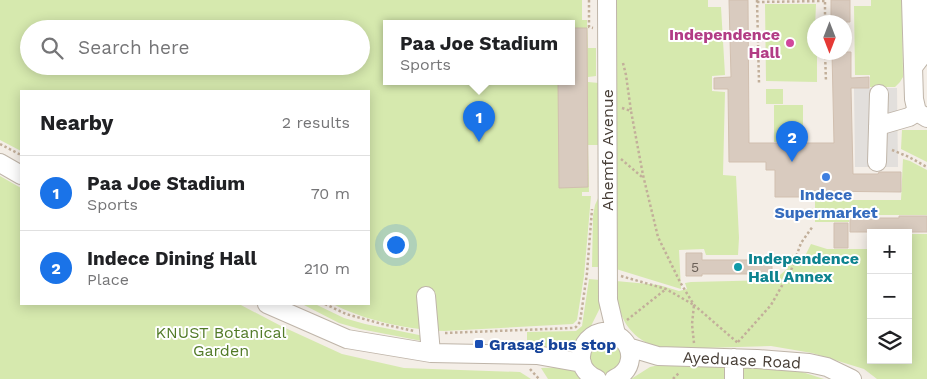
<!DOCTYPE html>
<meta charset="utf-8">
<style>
:root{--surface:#fff;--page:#f2f2f2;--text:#202124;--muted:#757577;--line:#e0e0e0;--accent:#1a73e8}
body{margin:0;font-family:"Work Sans",sans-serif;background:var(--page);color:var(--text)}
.controls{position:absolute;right:15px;bottom:15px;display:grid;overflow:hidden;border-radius:0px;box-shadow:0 2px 12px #0003}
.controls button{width:45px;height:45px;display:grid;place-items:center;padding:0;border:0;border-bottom:1px solid var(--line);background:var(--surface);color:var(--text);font:25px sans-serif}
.compass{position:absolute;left:807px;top:15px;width:45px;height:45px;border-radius:50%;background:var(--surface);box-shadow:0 2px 12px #0003;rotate:180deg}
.you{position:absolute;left:395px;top:244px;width:18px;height:18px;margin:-12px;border:4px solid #fff;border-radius:50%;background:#1a73e8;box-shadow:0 0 0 8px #1a73e833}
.badge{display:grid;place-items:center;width:32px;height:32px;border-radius:50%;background:var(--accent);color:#fff;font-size:16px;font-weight:700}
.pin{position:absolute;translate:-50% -41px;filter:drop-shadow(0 1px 2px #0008)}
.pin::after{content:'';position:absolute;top:26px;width:18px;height:15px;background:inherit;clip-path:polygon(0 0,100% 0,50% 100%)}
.popup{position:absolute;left:383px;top:20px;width:192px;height:65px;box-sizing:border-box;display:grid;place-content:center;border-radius:0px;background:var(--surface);filter:drop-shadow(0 1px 4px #0005);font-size:16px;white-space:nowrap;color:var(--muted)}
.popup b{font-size:19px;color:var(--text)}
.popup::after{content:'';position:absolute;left:50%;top:100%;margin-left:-10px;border:10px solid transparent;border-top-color:var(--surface)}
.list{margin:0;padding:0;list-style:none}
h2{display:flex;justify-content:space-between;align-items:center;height:65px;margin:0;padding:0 20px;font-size:21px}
h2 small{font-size:16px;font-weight:400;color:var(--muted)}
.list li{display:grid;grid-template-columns:32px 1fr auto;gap:15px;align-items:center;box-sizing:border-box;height:75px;padding:0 20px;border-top:1px solid var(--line)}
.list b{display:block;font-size:19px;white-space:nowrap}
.list p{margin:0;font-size:16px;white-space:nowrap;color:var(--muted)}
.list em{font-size:16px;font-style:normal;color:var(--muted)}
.icon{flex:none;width:28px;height:28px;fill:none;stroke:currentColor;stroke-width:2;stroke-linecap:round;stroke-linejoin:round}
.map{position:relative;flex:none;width:927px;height:379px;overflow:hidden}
.search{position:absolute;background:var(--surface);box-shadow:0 2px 12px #0003;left:20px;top:20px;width:350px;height:55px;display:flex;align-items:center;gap:12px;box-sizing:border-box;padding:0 18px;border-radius:28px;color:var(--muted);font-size:19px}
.panel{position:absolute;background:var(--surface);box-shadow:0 2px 12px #0003;left:20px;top:90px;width:350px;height:215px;border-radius:0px}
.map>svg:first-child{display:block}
.green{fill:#d6e9ae;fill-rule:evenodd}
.parking{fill:#e2dfdc}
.building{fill:#d9cbbf;stroke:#d1bfaf}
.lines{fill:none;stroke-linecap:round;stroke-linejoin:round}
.minor-casing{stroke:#bfb5a9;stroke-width:20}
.path{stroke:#c2af9a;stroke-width:2.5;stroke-dasharray:2.5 2.5;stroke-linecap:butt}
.minor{stroke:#fff;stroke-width:18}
.hotel-dot{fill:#d1479c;stroke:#fff;stroke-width:2}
.shop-dot{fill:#3f7fe0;stroke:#fff;stroke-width:2}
.culture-dot{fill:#0f9aa8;stroke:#fff;stroke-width:2}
.transit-dot{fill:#1a4fb4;stroke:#fff;stroke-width:2}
.labels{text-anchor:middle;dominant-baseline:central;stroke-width:4;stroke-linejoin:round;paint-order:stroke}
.number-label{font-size:14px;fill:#6c6158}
.hotel-label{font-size:16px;font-weight:bold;fill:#b23c85;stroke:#fff;text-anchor:end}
.street-label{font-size:16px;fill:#473e36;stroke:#fff}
.shop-label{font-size:16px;font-weight:bold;fill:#366cbe;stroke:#fff}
.culture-label{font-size:16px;font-weight:bold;fill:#0d838f;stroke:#fff;text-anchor:start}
.park-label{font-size:16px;fill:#517a27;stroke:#fff}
.transit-label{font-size:16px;font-weight:bold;fill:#164399;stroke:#fff;text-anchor:start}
</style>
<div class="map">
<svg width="927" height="379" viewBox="0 0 927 379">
<rect width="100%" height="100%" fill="#f4eee7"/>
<path class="green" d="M0,0H582V20H587L588,48H596V76L588,77V82L599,83L600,145H588L589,192H582V196H591L584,276L577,320L573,324L444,331C409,330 363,320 333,304H369V91H21V151L0,140ZM386,23H572V81H386ZM29,29H361V66H29Z
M616,0H708V7H721L725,75L712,76V91L725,92L723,175L736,176L739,238L738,255H706L704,249L679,250L681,289L616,269Z
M871,0H902L903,77L900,82L895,87H870V75H855L854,6H871Z
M765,4H816L814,52L817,53V82L766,81Z
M766,89H783V104H766Z
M774,105H803V142H774Z
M902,130H927V162L901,149Z
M903,159L910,161L927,170V215H849V222H815V194L851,193L852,200H901Z
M0,176L21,188V304H239L281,326L342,354L404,368L520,372L531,379H0Z
M601,192L600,267H592L593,216L595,205Z
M908,234H927V379H877L864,369L812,353L771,346L668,349C659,347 649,345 642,340C620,325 617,305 616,281L659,285L679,291L687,289L685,283L691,282L774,280L787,269L792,255L805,256L811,244L827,249H871V360H908Z
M589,279L600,280V308L590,328L581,338L570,346L527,347V332L576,331L582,326Z
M302,304H315L344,318L365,324L424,336L422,341L360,329L339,323Z
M617,340L624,362L607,375H600L591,368L587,351L594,341Z
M668,363L727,364V379H631L650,367Z
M740,364L799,371L824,379H740Z
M568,367L577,373L584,379H548L541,368Z"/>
<path class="parking" d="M854,88H897L898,167H855Z"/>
<path class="building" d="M729,0H748L749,143H834L832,52H851V78L869,77V88H851L853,174H878L879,172H901V192L811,191V197H775V170H766V162H729L728,89H714V78L731,77Z
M831,0H850V22H831Z
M572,28H587L588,187L559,188L558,81H572Z
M899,216H927V232H850V218H899Z
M834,223H848V248H834Z
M686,253H702V260H772V274H702V276H686Z"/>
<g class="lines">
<defs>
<path id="minor" d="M607,0L608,300L616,334
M911,0L914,99L917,112L927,118
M914,66L924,53V0
M878,126L909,117L917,112
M877,162L879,94
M0,163L21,175
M426,296L431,353
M267,304L347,339L431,353L537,355L582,363
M628,347L658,356L757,359L809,363L827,367L852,379
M597,379C561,363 593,315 621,338C627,343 631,351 630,359C629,368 623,375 614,379
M734,379V358"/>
</defs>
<use href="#minor" class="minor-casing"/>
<path class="path" d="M589,0V27L593,28
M757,0L759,83
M757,2L825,1
M825,2V22
M825,52L826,82
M623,63L626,75L631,111
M622,108L631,111L643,175L658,237L680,282L694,305L738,343
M0,144L21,155
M892,150L909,157L927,167
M621,159L642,177
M621,276L666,289L694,305L692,324L694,343
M325,304L346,314L382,324L414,331
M627,320L666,289
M445,333L573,328L576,327L580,322L587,273L592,209
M738,342L771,305L792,268L801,243L813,226
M530,369L539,379
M673,379L680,372"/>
<use href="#minor" class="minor"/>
</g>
<circle class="hotel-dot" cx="790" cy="43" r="5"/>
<circle class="shop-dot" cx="826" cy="177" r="5"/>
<circle class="culture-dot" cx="738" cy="267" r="5"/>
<rect class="transit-dot" x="474" y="339" width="10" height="10" rx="2.5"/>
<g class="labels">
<g class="number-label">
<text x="695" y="267">5</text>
</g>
<g class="hotel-label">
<text x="780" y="34">Independence<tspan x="780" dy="18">Hall</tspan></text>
</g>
<g class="street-label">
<text transform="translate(607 150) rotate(-90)">Ahemfo Avenue</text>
<text transform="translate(742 360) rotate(3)">Ayeduase Road</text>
</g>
<g class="shop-label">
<text x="826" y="194">Indece<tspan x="826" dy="18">Supermarket</tspan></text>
</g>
<g class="culture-label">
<text x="748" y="258">Independence<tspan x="748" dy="18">Hall Annex</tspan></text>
</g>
<g class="park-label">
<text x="221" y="332">KNUST Botanical<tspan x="221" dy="18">Garden</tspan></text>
</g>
<g class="transit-label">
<text x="489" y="344">Grasag bus stop</text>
</g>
</g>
</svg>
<div class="controls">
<button>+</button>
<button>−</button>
<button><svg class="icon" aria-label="layers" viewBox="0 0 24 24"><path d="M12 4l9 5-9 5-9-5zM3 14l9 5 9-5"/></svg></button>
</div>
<svg class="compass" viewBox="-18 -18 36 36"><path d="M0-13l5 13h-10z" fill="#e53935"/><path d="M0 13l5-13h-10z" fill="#757577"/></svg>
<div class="you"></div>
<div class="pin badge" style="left:479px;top:142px">1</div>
<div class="popup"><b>Paa Joe Stadium</b>Sports</div>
<div class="pin badge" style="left:792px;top:162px">2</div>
<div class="search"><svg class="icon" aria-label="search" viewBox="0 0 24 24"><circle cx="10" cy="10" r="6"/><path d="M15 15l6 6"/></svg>Search here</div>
<section class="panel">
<h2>Nearby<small>2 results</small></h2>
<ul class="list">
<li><span class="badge">1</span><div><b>Paa Joe Stadium</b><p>Sports</p></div><em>70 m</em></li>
<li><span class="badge">2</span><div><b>Indece Dining Hall</b><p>Place</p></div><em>210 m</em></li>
</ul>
</section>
</div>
